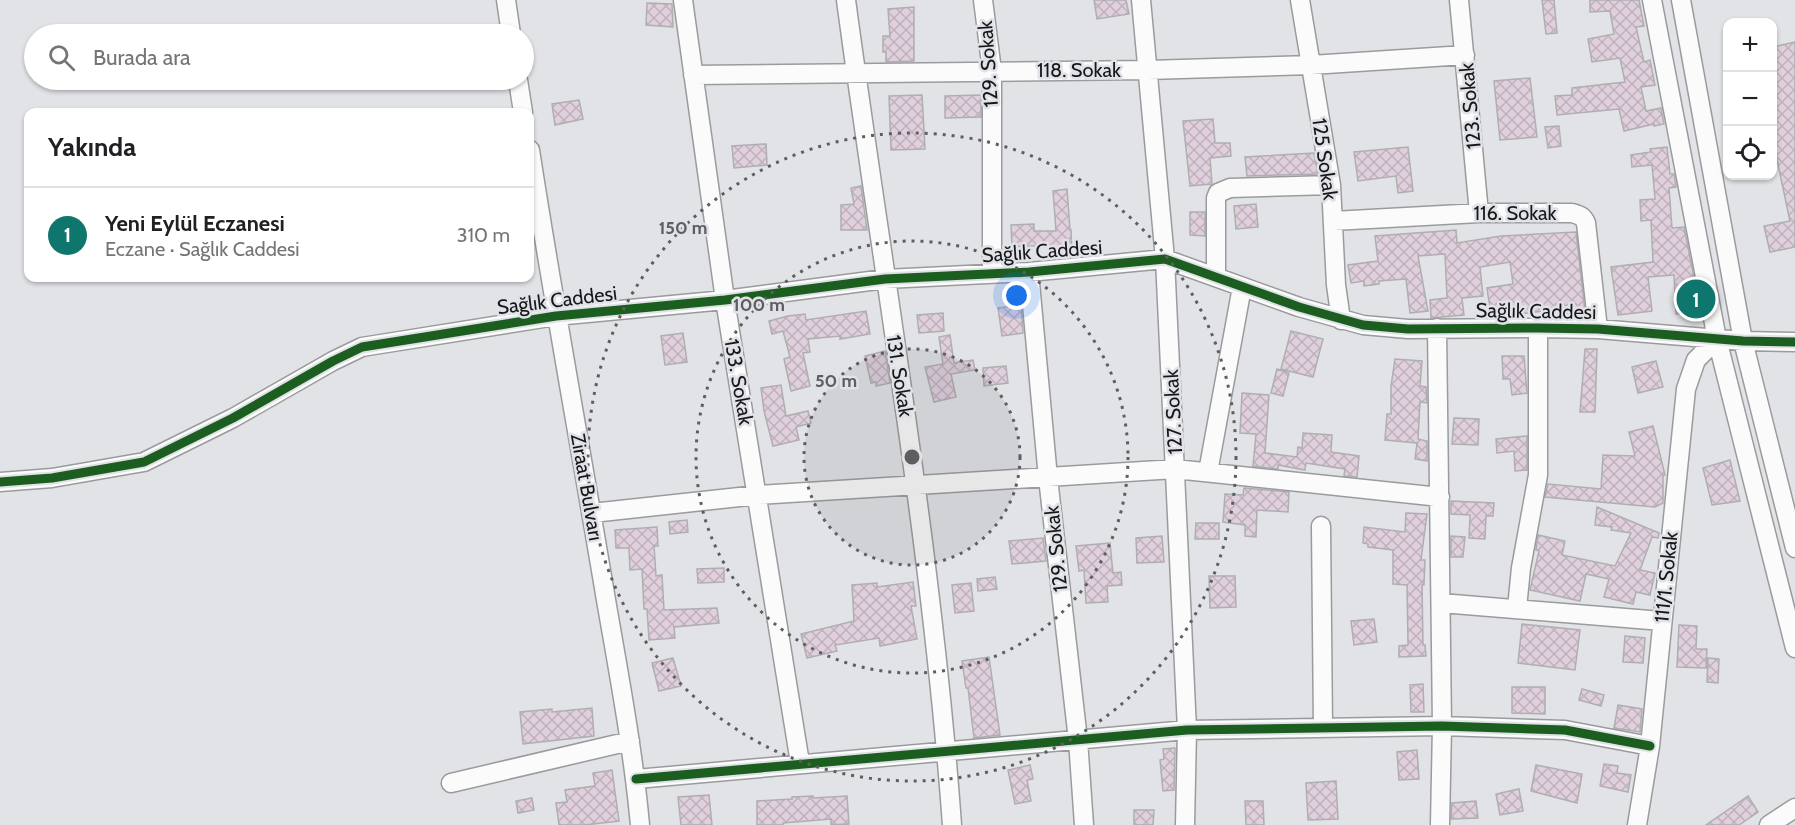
<!DOCTYPE html>
<html lang="tr">
<meta charset="utf-8">
<style>
:root{--surface:#fff;--page:#f6f6f6;--text:#202124;--muted:#757577;--line:#e0e0e0;--accent:#0f766e}
body{margin:0;font-family:Cabin,sans-serif;background:var(--page);color:var(--text)}
.controls{position:absolute;right:18px;top:18px;display:grid;overflow:hidden;border-radius:12px;box-shadow:0 2px 4px #0004}
.controls button{width:54px;height:54px;display:grid;place-items:center;padding:0;border:0;border-bottom:2px solid var(--line);background:var(--surface);color:var(--text);font:30px sans-serif}
.you{position:absolute;left:1017px;top:296px;width:21px;height:21px;margin:-15px;border:4px solid #fff;border-radius:50%;background:#1a73e8;box-shadow:0 0 0 9px #1a73e833}
.badge{display:grid;place-items:center;width:39px;height:39px;border-radius:50%;background:var(--accent);color:#fff;font-size:20px;font-weight:700}
.pin{position:absolute;translate:-50% -50%;border:3px solid #fff;box-shadow:0 2px 6px #0006}
.list{margin:0;padding:0;list-style:none}
h2{display:flex;justify-content:space-between;align-items:center;height:78px;margin:0;padding:0 24px;font-size:26px}
h2 small{font-size:20px;font-weight:400;color:var(--muted)}
.list li{display:grid;grid-template-columns:39px 1fr auto;gap:18px;align-items:center;box-sizing:border-box;height:96px;padding:0 24px;border-top:2px solid var(--line)}
.list b{display:block;font-size:22px;white-space:nowrap}
.list p{margin:0;font-size:20px;white-space:nowrap;color:var(--muted)}
.list em{font-size:20px;font-style:normal;color:var(--muted)}
.icon{flex:none;width:33px;height:33px;fill:none;stroke:currentColor;stroke-width:2;stroke-linecap:round;stroke-linejoin:round}
.map{position:relative;flex:none;width:1795px;height:825px;overflow:hidden}
.search{position:absolute;background:var(--surface);box-shadow:0 2px 4px #0004;left:24px;top:24px;width:510px;height:66px;display:flex;align-items:center;gap:15px;box-sizing:border-box;padding:0 21px;border-radius:33px;color:var(--muted);font-size:22px}
.panel{position:absolute;background:var(--surface);box-shadow:0 2px 4px #0004;left:24px;top:108px;width:510px;height:174px;border-radius:12px}
.map>svg:first-child{display:block}
.building{fill:url(#building-cross-hatch);stroke:#afaeb0;stroke-width:1.5}
.lines{fill:none;stroke-linecap:round;stroke-linejoin:round}
.minor-casing{stroke:#9a9b9d;stroke-width:21}
.minor{stroke:#fbfbfb;stroke-width:18}
.cycleway-casing{stroke:#e1e2e7;stroke-width:13}
.cycleway{stroke:#1b5e20;stroke-width:9}
.ring{fill:none;stroke:#5e5e61;stroke-width:3;stroke-dasharray:3 6}
.labels{text-anchor:middle;dominant-baseline:central;stroke-width:5;stroke-linejoin:round;paint-order:stroke}
.street-label{font-size:20px;fill:#171719;stroke:#e1e2e7}
.centre{fill:#5e5e61;stroke:#e1e2e7;stroke-width:3}
.ring-label{font-size:18px;text-anchor:middle;font-weight:bold;fill:#5e5e61;stroke:#e1e2e7;stroke-width:5;stroke-linejoin:round;paint-order:stroke}
</style>
<div class="map">
<svg width="1795" height="825" viewBox="0 0 1795 825">
<defs>
<pattern id="building-cross-hatch" width="8" height="8" patternUnits="userSpaceOnUse" patternTransform="scale(1.5)"><rect width="8" height="8" fill="#e0cfdc"/><path d="M0 0l8 8M0 8l8-8" fill="none" stroke="#bfb1bc"/></pattern>
</defs>
<rect width="100%" height="100%" fill="#e2e3e6"/>
<path class="building" d="M1094,0H1126L1129,14L1097,19Z
M1542,0H1554L1557,33L1546,34Z
M1590,0H1639L1644,26L1636,27L1644,62L1650,60L1655,85L1641,87L1646,111L1661,108L1664,124L1654,126V124L1624,131L1619,109L1557,115L1555,96L1572,95V88L1625,82L1620,58L1592,62L1588,39L1614,34L1610,11L1590,12Z
M647,3L672,4L673,27L646,25Z
M914,7V61L886,62V52H883V36H890L888,9Z
M1795,42V247L1770,252L1764,226L1790,221L1773,141V47Z
M1530,78L1537,137L1500,140L1494,81Z
M922,95L925,149L891,150L889,96Z
M981,95V117L945,118V96Z
M579,100L583,119L555,125L552,104Z
M1213,119L1215,143H1230L1231,156L1210,158L1212,184L1190,186L1183,121Z
M1559,126L1561,146L1548,148L1545,127Z
M766,144L767,165L734,168L732,146Z
M1408,147L1413,191L1398,193L1396,176L1358,181L1354,152Z
M1667,147L1670,174H1674L1676,187L1669,188L1672,228L1684,227L1696,288L1697,313L1676,314L1674,275L1648,277L1652,311L1618,315L1611,267L1653,262L1651,220L1641,221L1640,200L1655,199L1652,165L1632,167L1631,155L1651,152L1650,149Z
M1314,153L1318,174L1247,176L1245,157Z
M861,186L867,230H841V205L854,204L851,188Z
M1067,189L1070,230H1071L1072,255H1049V245L1012,247L1011,225L1034,224V231H1056L1053,191Z
M1256,204L1258,227L1236,229L1234,206Z
M1190,212H1205V236L1190,235Z
M1456,230L1457,243L1501,236L1576,232L1585,312L1561,314L1560,309L1520,314L1519,305L1490,309L1487,288L1513,284L1510,262L1480,267L1483,296L1462,298L1464,315L1431,318L1430,300L1447,298L1445,254L1418,256L1428,311L1410,313L1406,279L1379,281V284L1364,286V281L1351,283L1348,265L1378,261L1375,236Z
M1021,305L1023,333L1002,336L998,308Z
M866,311L870,334L840,339V336L808,339L810,352L803,353L810,386L791,391L784,359L790,357L783,331L772,334L769,321L788,316L805,314L806,320Z
M943,313L944,331L919,333L917,315Z
M1291,331L1323,339L1313,377L1281,369Z
M683,333L687,362L665,365L661,336Z
M950,335L954,363L973,360L975,370L951,374L956,397L934,402L925,367L943,364L939,337Z
M1585,349H1597L1595,412H1580Z
M885,351L890,383L876,386V382L871,383L865,356Z
M1502,356H1524L1527,393L1512,395L1510,379H1503Z
M1395,359L1422,361L1420,386L1426,387L1427,403L1420,402L1418,439L1427,441V461L1415,459L1417,443L1385,440L1387,414H1391V386Z
M1656,361L1663,387L1638,393L1632,367Z
M1006,366L1008,383L984,386L983,368Z
M1277,369L1289,373L1283,396L1271,393Z
M781,385L786,416L808,411L811,423L796,427L799,440L773,446L764,411L761,388Z
M1242,393L1269,395L1265,453L1297,457L1298,447L1302,448L1303,433L1332,435L1331,452L1359,456L1357,477L1344,476L1345,469L1306,463L1305,470L1278,465V469L1253,466L1256,434L1240,433Z
M1454,418L1479,419L1478,445L1452,444Z
M1653,426L1665,475H1663V503L1655,507L1545,497L1548,484L1601,489L1603,455L1635,456L1629,432Z
M1527,436V470L1515,471L1514,451L1497,453L1496,439Z
M1730,460L1740,501L1712,505L1703,468Z
M1244,488L1289,492L1288,512L1257,510L1256,537L1245,536V525L1223,522L1225,494L1243,495Z
M1451,501L1494,503L1493,516H1486L1485,539L1469,538L1470,515L1451,514Z
M1597,507L1659,533L1658,538L1652,537L1640,570L1655,573L1650,595L1636,592L1633,604L1604,597L1609,579L1586,574L1580,601L1530,590L1539,551L1536,550L1538,535L1565,541L1562,555L1615,566L1631,533L1611,530L1612,527L1595,525Z
M1406,513L1427,514L1421,560H1425L1424,585H1422L1423,645H1425L1426,656L1399,657V646L1408,645L1407,585L1393,584V550L1368,547V544L1363,543L1364,527L1405,532Z
M687,520L688,532L670,534L669,522Z
M1196,523H1219V539H1195Z
M657,527L658,546H654L656,576L662,575L664,610L717,608L719,623L674,627L675,638L649,640L647,609H644L642,569L630,570L629,548H616L615,530Z
M1162,536L1164,562L1137,563L1136,538Z
M1451,536L1465,537L1463,557H1451Z
M1043,538L1046,561L1012,564L1009,541Z
M1110,543L1113,573L1121,572L1122,585L1107,586L1108,602L1086,603L1084,570L1079,571L1076,546Z
M724,568V582L698,583L697,569Z
M1209,576H1235L1236,607L1210,608Z
M995,577L997,589L978,591L977,579Z
M913,582L916,606H911L917,639L880,646L879,638L835,645L837,651L807,658L801,634L854,621L852,585L877,583V587Z
M971,583L974,611L955,613L952,585Z
M1374,619L1377,642L1354,645L1351,621Z
M1522,624L1580,630L1575,670L1518,663Z
M1679,625L1697,626L1696,649H1707L1706,668L1677,667Z
M1625,636L1645,638L1643,663L1623,662Z
M989,657L1000,735L974,738L968,688H966L962,661Z
M673,658L681,686L659,691L652,663Z
M1708,658L1719,659L1718,683L1707,682Z
M1423,684L1424,712H1411L1410,685Z
M1512,687H1545V714L1512,713Z
M1582,689L1604,695L1601,706L1579,700Z
M1618,705L1642,709L1640,732L1614,728Z
M592,708L594,736L523,744L520,712L552,709V712Z
M1175,748L1174,790L1163,791L1160,760L1164,759L1163,749Z
M1417,750L1419,779L1399,780L1397,752Z
M1604,764L1618,766L1617,773L1631,775L1628,792L1600,786Z
M1030,765L1033,779L1027,780L1031,801L1015,804L1008,770Z
M1536,765L1582,774L1577,803L1531,791Z
M612,770L619,821L585,825H559L556,803L567,802L565,790L595,786L593,773Z
M1336,781L1338,819L1308,820L1306,783Z
M1519,789L1523,811L1500,815L1496,794Z
M709,795L712,825H681L678,797Z
M813,796V798L847,796L849,824L831,825V819L783,823V825H757V801L792,799V797Z
M1748,796L1758,812L1739,825H1706Z
M532,798L534,810L518,813L516,801Z
M1245,801H1263L1264,825H1246Z
M1476,801L1478,818L1451,819L1452,803Z
M1134,810H1154L1153,825H1134Z"/>
<g class="lines">
<defs>
<path id="minor" d="M506,0L511,34
M683,0L725,300L800,763
M846,0C883,275 932,548 952,825
M983,0L992,71V273
M1141,0L1165,259L1187,730L1185,825
M1300,0L1331,185L1336,285L1341,320
M1459,0L1479,213
M1652,0L1717,339L1795,648
M1681,0L1743,341L1795,548
M693,75L1148,70L1311,65L1465,55
M518,80L523,112
M530,150C553,300 581,450 606,600C619,675 633,749 640,825
M1333,221L1479,213H1572C1579,215 1583,216 1586,223L1598,329
M1029,272L1048,478L1078,740L1084,825
M1216,277V198L1218,193L1230,188L1331,185
M1437,328L1442,726L1440,825
M1208,472L1242,287
M0,482L52,478L144,462L233,418L333,361L362,347L556,316L725,300L885,279L1029,272L1165,259L1299,307L1363,325L1408,329L1538,328L1598,329L1743,341L1795,342
M592,513L758,495L1175,469L1440,497
M1321,526L1323,728
M1441,603L1662,621
M1517,608L1521,568L1538,475V328
M636,779L1187,730L1442,726L1565,730L1650,746
M451,783L630,741
M1637,825L1650,746L1686,389L1696,360L1717,339
M1769,825L1795,808"/>
</defs>
<use href="#minor" class="minor-casing"/>
<use href="#minor" class="minor"/>
<defs>
<path id="cycleway" d="M0,482L52,478L144,462L233,418L333,361L362,347L556,316L725,300L885,279L1029,272L1165,259L1299,307L1363,325L1408,329L1538,328L1598,329L1743,341L1795,342
M636,779L1187,730L1442,726L1565,730L1650,746"/>
</defs>
<use href="#cycleway" class="cycleway-casing"/>
<use href="#cycleway" class="cycleway"/>
</g>
<circle cx="912" cy="457" r="108" fill="#5e5e61" fill-opacity=".12"/>
<g class="ring">
<circle cx="912" cy="457" r="108"/>
<circle cx="912" cy="457" r="216"/>
<circle cx="912" cy="457" r="324"/>
</g>
<g class="labels">
<g class="street-label">
<text transform="translate(988 64) rotate(-94)">129. Sokak</text>
<text x="1079" y="70">118. Sokak</text>
<text transform="translate(1470 106) rotate(-95)">123. Sokak</text>
<text transform="translate(1325 159) rotate(82)">125 Sokak</text>
<text x="1515" y="213">116. Sokak</text>
<text transform="translate(1042 251) rotate(-4)">Sağlık Caddesi</text>
<text transform="translate(557 300) rotate(-7)">Sağlık Caddesi</text>
<text transform="translate(1536 311) rotate(1)">Sağlık Caddesi</text>
<text transform="translate(900 376) rotate(81)">131. Sokak</text>
<text transform="translate(739 382) rotate(80)">133. Sokak</text>
<text transform="translate(1173 412) rotate(-93)">127. Sokak</text>
<text transform="translate(587 487) rotate(80)">Ziraat Bulvarı</text>
<text transform="translate(1056 549) rotate(-96)">129. Sokak</text>
<text transform="translate(1666 577) rotate(-84)">111/1. Sokak</text>
</g>
</g>
<circle cx="912" cy="457" r="9" class="centre"/>
<g class="ring-label">
<text x="683" y="234">150 m</text>
<text x="759" y="311">100 m</text>
<text x="836" y="387">50 m</text>
</g>
</svg>
<div class="controls">
<button>+</button>
<button>−</button>
<button><svg class="icon" aria-label="locate" viewBox="0 0 24 24"><circle cx="12" cy="12" r="6"/><path d="M12 2v4M12 18v4M2 12h4M18 12h4"/></svg></button>
</div>
<div class="you"></div>
<div class="pin badge" style="left:1696px;top:299px">1</div>
<div class="search"><svg class="icon" aria-label="search" viewBox="0 0 24 24"><circle cx="10" cy="10" r="6"/><path d="M15 15l6 6"/></svg>Burada ara</div>
<section class="panel">
<h2>Yakında<small></small></h2>
<ul class="list">
<li><span class="badge">1</span><div><b>Yeni Eylül Eczanesi</b><p>Eczane · Sağlık Caddesi</p></div><em>310 m</em></li>
</ul>
</section>
</div>
